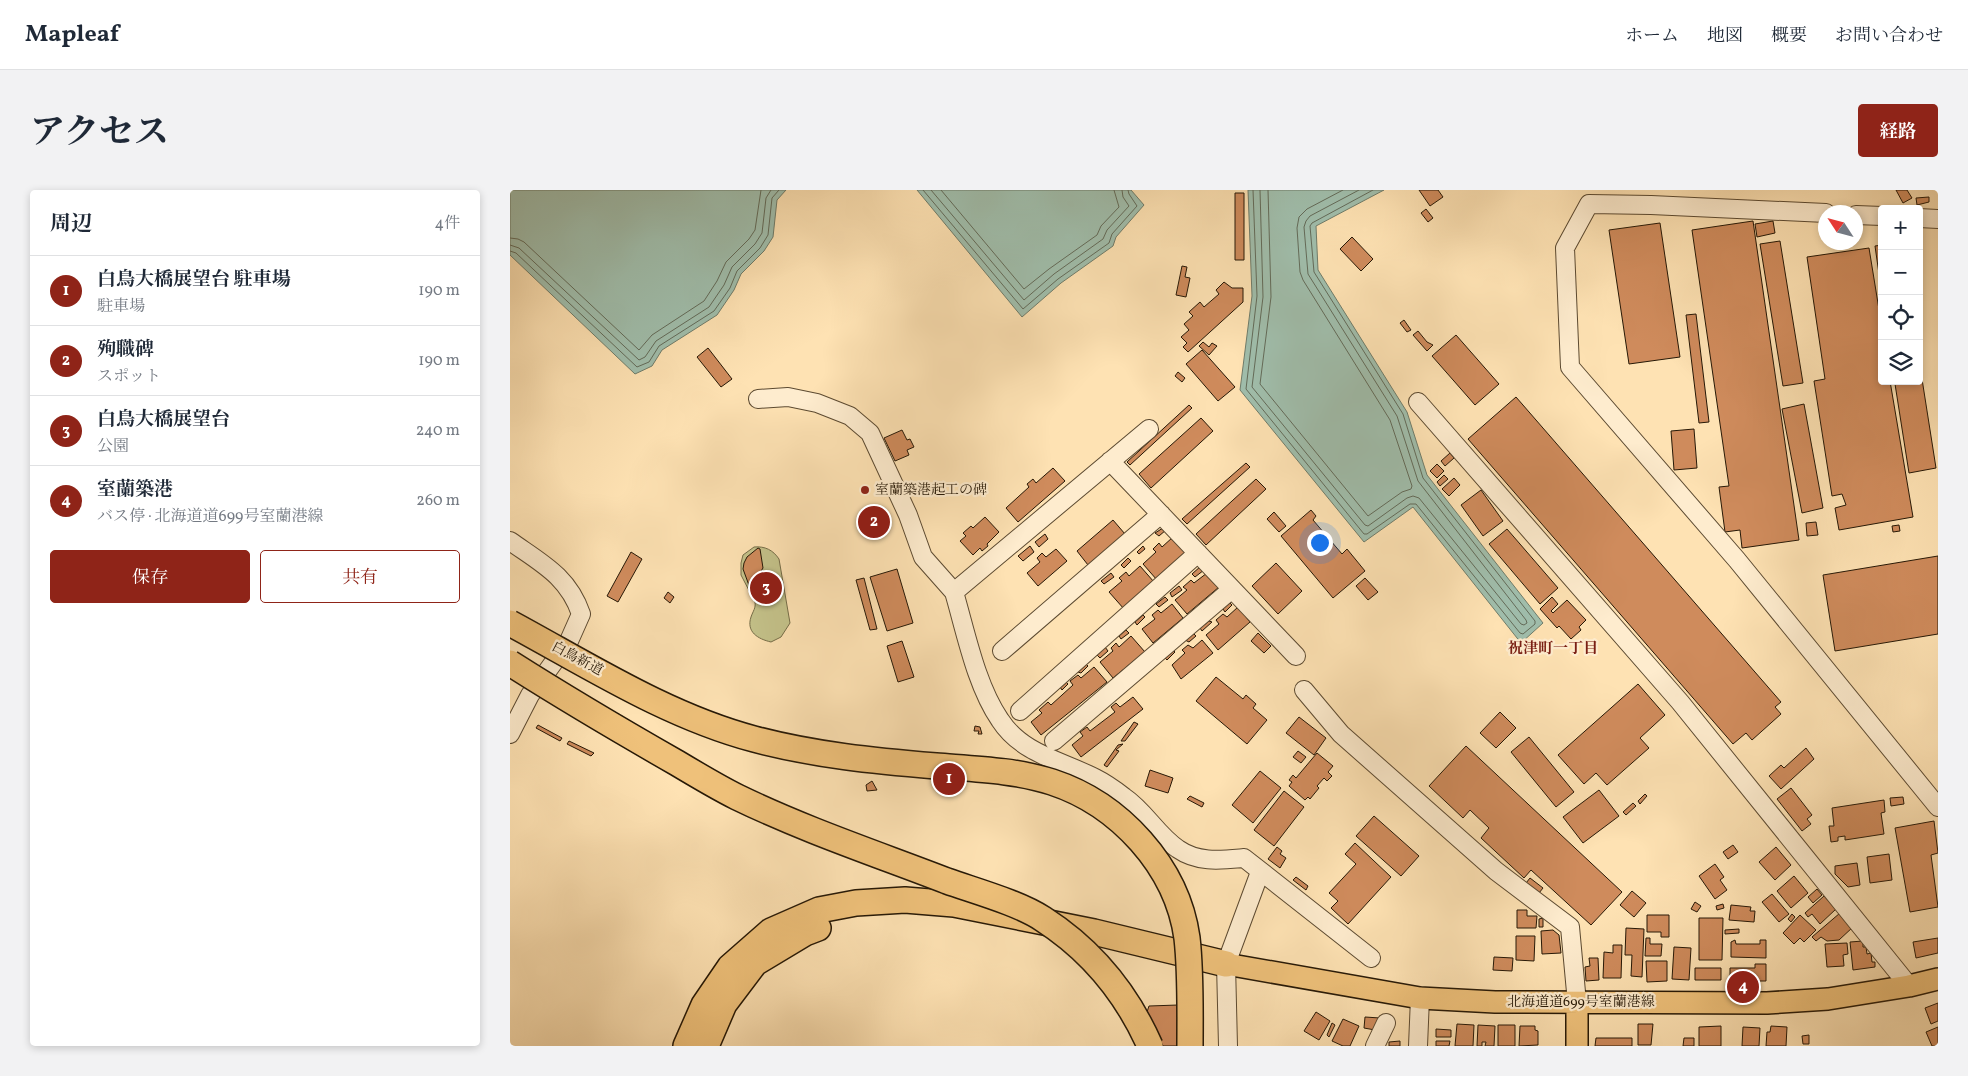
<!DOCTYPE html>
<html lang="ja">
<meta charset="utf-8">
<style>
:root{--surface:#fff;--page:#f2f2f3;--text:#1f2937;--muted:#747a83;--line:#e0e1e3;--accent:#8f2418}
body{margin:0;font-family:Vollkorn,"Noto Serif JP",serif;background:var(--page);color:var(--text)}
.controls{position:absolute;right:15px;top:15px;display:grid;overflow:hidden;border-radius:5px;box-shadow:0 2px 8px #0003}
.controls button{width:45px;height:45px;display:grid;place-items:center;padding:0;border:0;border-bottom:1px solid var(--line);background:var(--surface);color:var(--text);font:25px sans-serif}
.compass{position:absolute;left:1308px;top:15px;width:45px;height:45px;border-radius:50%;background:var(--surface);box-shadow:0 2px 8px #0003;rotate:306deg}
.you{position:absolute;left:809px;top:352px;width:18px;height:18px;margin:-12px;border:4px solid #fff;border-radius:50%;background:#1a73e8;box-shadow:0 0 0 8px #1a73e833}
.badge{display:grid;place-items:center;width:32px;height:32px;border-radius:50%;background:var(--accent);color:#fff;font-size:16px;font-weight:700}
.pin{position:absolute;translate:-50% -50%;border:2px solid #fff;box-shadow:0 1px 5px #0006}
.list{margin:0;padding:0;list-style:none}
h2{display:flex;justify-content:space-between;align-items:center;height:65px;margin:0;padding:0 20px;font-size:21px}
h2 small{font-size:16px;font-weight:400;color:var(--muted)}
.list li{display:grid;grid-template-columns:32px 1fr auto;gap:15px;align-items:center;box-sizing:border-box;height:70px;padding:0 20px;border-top:1px solid var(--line)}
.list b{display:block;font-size:19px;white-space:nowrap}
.list p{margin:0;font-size:16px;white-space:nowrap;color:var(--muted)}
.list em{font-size:16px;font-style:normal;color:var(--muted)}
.actions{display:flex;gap:10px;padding:15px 20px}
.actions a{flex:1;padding:11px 0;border:1px solid var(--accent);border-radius:5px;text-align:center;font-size:18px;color:var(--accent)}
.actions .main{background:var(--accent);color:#fff}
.icon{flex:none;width:28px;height:28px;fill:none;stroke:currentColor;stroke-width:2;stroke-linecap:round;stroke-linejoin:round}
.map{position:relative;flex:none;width:1428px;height:856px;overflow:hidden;border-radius:5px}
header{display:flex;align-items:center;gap:30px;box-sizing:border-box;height:70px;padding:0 25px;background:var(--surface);border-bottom:1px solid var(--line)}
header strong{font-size:24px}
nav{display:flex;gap:28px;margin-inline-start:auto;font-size:18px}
.intro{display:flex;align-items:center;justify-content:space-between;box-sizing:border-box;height:120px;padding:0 30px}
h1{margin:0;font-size:35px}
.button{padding:12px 22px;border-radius:5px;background:var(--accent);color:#fff;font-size:18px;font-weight:700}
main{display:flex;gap:30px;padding:0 30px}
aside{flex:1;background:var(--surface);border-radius:5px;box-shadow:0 2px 8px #0003}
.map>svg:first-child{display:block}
.green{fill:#c4c28a;stroke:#756d48}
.water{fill:#a0beac;stroke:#6f7c6a}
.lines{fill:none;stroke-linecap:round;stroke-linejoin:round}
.shore{stroke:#636b59;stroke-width:1}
.building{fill:#cf8b5c;stroke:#261806}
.minor-casing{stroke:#5c4a31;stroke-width:20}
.major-casing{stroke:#261806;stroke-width:24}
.highway-casing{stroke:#261806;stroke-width:28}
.minor{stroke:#feecce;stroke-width:18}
.major{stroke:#efc17a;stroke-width:21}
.highway{stroke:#efc17a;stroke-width:25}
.highway-bridge-casing{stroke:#261806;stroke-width:28;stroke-linecap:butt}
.highway-bridge{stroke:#efc17a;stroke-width:25}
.poi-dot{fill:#8f2418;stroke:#feecce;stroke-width:2}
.labels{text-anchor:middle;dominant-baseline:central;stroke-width:4.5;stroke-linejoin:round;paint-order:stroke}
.poi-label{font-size:14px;fill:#261806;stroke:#feecce;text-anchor:start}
.street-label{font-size:14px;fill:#261806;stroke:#feecce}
.neighbourhood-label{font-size:15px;font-weight:bold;fill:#7a1f14;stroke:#feecce}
</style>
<header>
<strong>Mapleaf</strong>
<nav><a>ホーム</a><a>地図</a><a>概要</a><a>お問い合わせ</a></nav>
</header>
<div class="intro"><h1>アクセス</h1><a class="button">経路</a></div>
<main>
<aside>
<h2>周辺<small>4件</small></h2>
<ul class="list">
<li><span class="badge">1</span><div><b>白鳥大橋展望台 駐車場</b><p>駐車場</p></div><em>190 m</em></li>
<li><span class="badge">2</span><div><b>殉職碑</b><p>スポット</p></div><em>190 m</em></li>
<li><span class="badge">3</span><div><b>白鳥大橋展望台</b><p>公園</p></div><em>240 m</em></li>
<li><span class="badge">4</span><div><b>室蘭築港</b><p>バス停 · 北海道道699号室蘭港線</p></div><em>260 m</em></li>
</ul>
<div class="actions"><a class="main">保存</a><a>共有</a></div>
</aside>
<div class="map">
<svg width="1428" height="856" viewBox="0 0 1428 856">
<rect width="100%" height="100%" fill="#fee2b3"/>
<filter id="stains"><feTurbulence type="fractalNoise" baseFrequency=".004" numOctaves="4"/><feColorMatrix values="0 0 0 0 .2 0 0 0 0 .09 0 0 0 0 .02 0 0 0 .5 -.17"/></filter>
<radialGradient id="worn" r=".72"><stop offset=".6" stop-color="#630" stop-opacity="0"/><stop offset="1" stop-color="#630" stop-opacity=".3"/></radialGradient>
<path class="green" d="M244,357C255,356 263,360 269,369L280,433L271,447L261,452C248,449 236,442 241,427C243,421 246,418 245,412L231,385V373L233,365Z"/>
<path class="water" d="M0,0H276L267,10L263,47L254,61L231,84L224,100L207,125L152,160L142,176L125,184L0,65Z
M407,0H621L634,15L606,47L603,56L551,93L512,127Z
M738,0H874L806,36L808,80L897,222L917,285L1033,433L1011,453L903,317L854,352L730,200L742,106Z"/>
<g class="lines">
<path class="shore" d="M413,0L513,119L548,89L599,53L602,44L627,16L619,4L618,0
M421,0L514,110L544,84L593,49L597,40L619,16L613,7L612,0
M431,0L514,99L539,79L587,45L591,36L609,17L604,0
M743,0L747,106L736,199L854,344H857L900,314H906L1010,443L1013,444L1025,434V431L913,288L893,224L804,82L800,36L802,33L863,0
M750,0L753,107L742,197L855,335L858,336L897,308L903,306L909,308L1011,434L1014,435L1017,433L1016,430L908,291L887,226L798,84L794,37L796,31L800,26L849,0
M758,0L761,107L750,194L858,326L892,302L901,299L902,296L880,230L793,90L790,82L787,38L789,27L797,19L833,0
M0,48L8,49L14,52L129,160L142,145L194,111L207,91L216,72L239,49L245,40L251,0
M0,55L9,58L129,170L135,167L146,151L199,117L214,95L222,77L245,54L252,43L256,8L261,0
M0,61L6,63L127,177L139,172L149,156L204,121L220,98L227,81L250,58L258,45L262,8L269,0"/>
</g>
<path class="building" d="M909,0H928L933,7L920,16Z
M1386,0H1397L1402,8L1393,13Z
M725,3H734V70H725Z
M1419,7V12L1407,15L1406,8Z
M916,19L923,28L918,32L911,23Z
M1243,31L1289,350L1232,358L1230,340L1215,342L1209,297L1219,296L1182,40Z
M1263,31L1265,43L1247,47L1245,34Z
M1150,33L1170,167L1119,174L1099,40Z
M842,47L863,69L851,81L830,59Z
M1270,51L1293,193L1273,196L1250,54Z
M1372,55V105L1365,56Z
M1359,58L1372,138V191H1380L1403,327L1329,340L1325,318L1336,315L1332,304L1322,306L1304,191L1315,189L1297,67Z
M672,76L677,77L675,87L680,88L676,107L666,105Z
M714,92L722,98H733V112L678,162L673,157L677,153L671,147L679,140L674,134L683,126L679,122L690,112L694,117L709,104L706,100Z
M1186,124L1199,232L1189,233L1176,125Z
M894,130L901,140L897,142L890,133Z
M908,141L917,152L923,155L917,161L903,145Z
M946,145L989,194L965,215L922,166Z
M693,152L699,157L702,153L707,156L699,165L689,156Z
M198,158L222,189L211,197L187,167Z
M692,160L725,197L708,211L676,174Z
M668,182L675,188L672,192L665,186Z
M1412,189L1426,278L1399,283L1385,194L1409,191Z
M1006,207L1271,512L1265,517L1271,524L1242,550L1236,543L1223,554L958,249Z
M1294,214L1313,318L1292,323L1272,219Z
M679,215L682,218L620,275L617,272Z
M691,228L703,241L641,298L629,284Z
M1184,239L1187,278L1164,280L1161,241Z
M392,240L397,250L400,249L404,257L397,260L399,265L385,271L374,248Z
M940,263L944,268L935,276L931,271Z
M736,273L740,277L677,334L672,329Z
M927,274L934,281L927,288L920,281Z
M543,278L555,291L508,332L496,318L519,297L517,294L523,289L526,293Z
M934,285L938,289L930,296L927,292Z
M944,288L950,295L939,306L932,299Z
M746,289L756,299L696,355L686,344Z
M971,300L993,331L973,346L951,315Z
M801,320L806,326L803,330L832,364L837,359L855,381L823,408L771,346Z
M764,322L776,336L769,342L757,329Z
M475,327L489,342L477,354L478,356L472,361L470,358L463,365L450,351L456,346L453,343L461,336L463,338Z
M603,330L615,344L578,375L567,361Z
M1306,332L1308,345L1297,346L1296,333Z
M1389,335L1390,341L1383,342L1382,336Z
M653,338L656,340L649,346L645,343Z
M997,339L1048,398L1030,414L979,354Z
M535,344L538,349L529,357L525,352Z
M663,347L678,364L647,390L633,374L646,362L643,359L649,353L652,357Z
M520,356L524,362L513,371L508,366Z
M633,356L635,359L629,364L627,362Z
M248,358L250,359L253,378L240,398L233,379L234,373L237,367Z
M546,359L557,371L528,396L517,383L530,372L527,368L532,363L536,367Z
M121,362L132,369L108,412L97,406Z
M1428,366V444L1325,461L1313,385Z
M618,368L621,371L614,378L611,375Z
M766,373L792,401L768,424L742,396Z
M630,376L644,392L614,419L599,402L612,391L609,388L616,382L619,386Z
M691,376L694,380L685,387L682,384Z
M387,379L403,433L377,441L360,387Z
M601,383L604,387L594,394L591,391Z
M697,383L709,397L677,424L665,410L677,400L673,397L681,390L684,393Z
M354,388L367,439L360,440L346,390Z
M855,388L868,402L858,410L846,396Z
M669,396L672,400L662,407L660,403Z
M158,402L164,407L160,413L154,408Z
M655,407L658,410L649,417L646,414Z
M1042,407L1048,414L1041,421L1043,423L1057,410L1076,430L1069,437L1071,440L1061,449L1049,436L1047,438L1030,419Z
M719,412L722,415L715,422L713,419Z
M662,414L673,428L643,453L632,439L645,429L642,425L648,420L651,423Z
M728,417L740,432L708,460L696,445L709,434L706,430L713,424L717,427Z
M633,425L635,427L627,435L625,432Z
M699,431L702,432L692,441L690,438Z
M616,440L619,443L611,449L609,446Z
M683,443L686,446L679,452L675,450Z
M748,443L761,456L754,463L741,451Z
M621,446L635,462L603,488L590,472L603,461L601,458L606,453L609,457Z
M692,450L703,463L671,489L662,475L675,463L672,460L678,455L683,458Z
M392,451L404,487L388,492L377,456Z
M595,457L598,461L590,468L587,465Z
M663,460L665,462L657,470L655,468Z
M576,474L578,476L571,483L568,482Z
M584,477L597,492L531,545L521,532L532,523L529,520L538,512L541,515L563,495L560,491L568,485L571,488Z
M706,487L733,509L736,505L746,514L743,518L757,530L737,554L686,511Z
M556,492L558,494L552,500L550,497Z
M1128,494L1155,525L1130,548L1139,558L1097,595L1086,583L1074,594L1048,565Z
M623,507L633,519L571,567L562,555L573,546L570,542L577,537L580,541L605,522L601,517L606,513L610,517Z
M990,522L1006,538L986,558L970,543Z
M789,527L816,548L804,565L776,543Z
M624,532L628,534L615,551H611Z
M28,535L52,548L50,551L26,538Z
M465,536L470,537L472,544H468L469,541H464Z
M1019,547L1064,602L1046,617L1001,562Z
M59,551L84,563L81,566L57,554Z
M613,554L606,560L609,561L597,577L594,575L608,555Z
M956,556L1112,702L1081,735L1021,680L1014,688L971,648L979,638L960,620L953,628L919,596Z
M1296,558L1304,569L1271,599L1259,586L1271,575L1274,578Z
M788,561L796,567L791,573L783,567Z
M807,563L823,576L818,582L822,586L817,591L814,588L807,596L809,598L800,609L798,607L795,610L779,596L782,592L779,590L783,585L786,588Z
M640,580L663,588L658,603L635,596Z
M750,581L771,598L743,633L722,615Z
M362,591L367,600L357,601L356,595Z
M1281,598L1302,625L1297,629L1301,634L1292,641L1267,609Z
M1089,600L1109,626L1073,653L1053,627Z
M774,601L794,617L764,656L744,640Z
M1135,604L1137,606L1130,614L1128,611Z
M680,606L694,613L692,617L677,609Z
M1393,607L1394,614L1381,616L1380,608Z
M1374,610L1375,622L1371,623L1374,644L1335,650V646L1328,647V651L1321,652L1319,636H1324L1322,618Z
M1123,613L1126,616L1116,625L1113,622Z
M864,626L909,666L891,686L846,646Z
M1424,631L1428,663L1421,665L1428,717L1400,722L1385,638Z
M845,653L881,687L838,734L821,718L828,711L819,703L846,674L835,664Z
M1223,655L1228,662L1218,669L1213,662Z
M767,657L772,661L770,664L776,668L770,678L758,669Z
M1266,657L1281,675L1265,690L1249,672Z
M1379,664L1382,690L1360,693L1357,667Z
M1347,673L1350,695L1338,697L1325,684V676Z
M1205,674L1214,687L1210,690L1217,700L1205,709L1189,686Z
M1284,686L1298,703L1281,718L1267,701Z
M786,687L798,696L796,700L783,690Z
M1020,688L1033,698L1029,703L1016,693Z
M1307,699L1312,705L1303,713L1298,707Z
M1122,701L1136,713L1124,727L1110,715Z
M1262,704L1279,724L1269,732L1252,712Z
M1314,706L1326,719L1310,734L1302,724L1298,727L1295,723Z
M1185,712L1191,716L1187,722L1181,719Z
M1213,714L1214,718L1207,720L1206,716Z
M1221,715L1241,717L1240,721H1245L1244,732L1219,730Z
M1007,720H1017V726H1027L1026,738H1007Z
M1330,723L1343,737L1329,750L1317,751L1311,747L1306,751L1302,747Z
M1282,724L1285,727L1281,732L1278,729Z
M1137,725H1159V747H1151V742H1137Z
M1290,725L1306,740L1294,752L1290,748L1284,754L1273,743Z
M1033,728V737H1029V729Z
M1189,728H1213L1212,770H1189Z
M1116,738L1134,739L1132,787L1121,786L1122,765H1115Z
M1229,739V743L1215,744V740Z
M1043,740L1049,745L1051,763L1032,764L1031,741Z
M1006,746H1025L1024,771L1006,770Z
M1136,748H1140V754H1152L1151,766H1135Z
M1428,748V763L1406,768L1403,752Z
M1225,750L1226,754H1250V750H1256V768L1221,767V752Z
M1353,751V757H1356L1357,764L1361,763L1362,772H1365V777L1343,780L1340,752Z
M1337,753L1338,764L1333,765L1334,776L1317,777L1315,754Z
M1103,755H1112L1111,788H1093L1094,762L1103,763Z
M1164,757L1181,758L1179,790L1162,789Z
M984,767L1003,768L1002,781L983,780Z
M1079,768H1088L1089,790L1076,791L1075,777L1080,776Z
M1136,771H1157V791L1137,792Z
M1245,774H1256V791H1220V778H1245Z
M1185,778H1211V790H1185Z
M1428,813V831L1421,834L1415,818Z
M668,815L669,856H653L637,822L639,816Z
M806,822L820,831L809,850L794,841Z
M855,827L870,828L865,840L854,838Z
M833,829L849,836L840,856H833L822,851Z
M822,833L825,835L819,847L817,845Z
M947,834L964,835L963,856H945Z
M1128,834H1143L1141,855H1128Z
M968,835L985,836L984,856H975L976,852H972V856H967Z
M988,835H1005V856H988Z
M1010,836H1025V840L1028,841V855L1009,856Z
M1211,836V856H1189V837Z
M1261,836L1277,837L1276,856H1256L1257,842H1260Z
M1233,837L1250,838L1249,856H1232Z
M1428,837V856H1422L1416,842Z
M926,839L941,840V847H926Z
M1299,845V854H1293L1292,846Z
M1086,848H1122V856H1085Z
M1174,848H1184V856H1173Z
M890,851V856H879V852Z
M926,851H940L939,856H926Z"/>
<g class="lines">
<defs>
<path id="minor" d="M1316,23L1141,15L1079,14L1055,58L1060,177L1227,370L1428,617
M1346,25L1372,26
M1409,28L1428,29
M248,209L278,207L307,213L340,226L360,243L398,325L413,367L444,402
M908,212L1170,512L1399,796
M639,239L444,402C456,443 466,495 490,530C512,564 552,571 585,588C595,593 605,600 614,607C635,621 647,645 668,659C688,673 711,670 734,668L861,768
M600,271L786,466
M0,351C31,373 58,386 71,424L59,451L20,505L0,544
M492,461L651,324
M794,500L831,544L986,681L1060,737L1067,813
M510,521L688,363
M544,551L722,399
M718,856L716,774L750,682
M865,856L876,833
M908,856L910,808"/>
<path id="major" d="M716,774L910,808L985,812L1257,813L1318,809L1399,796L1428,789
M1067,813V856"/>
<path id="highway" d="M176,856L194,815L220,777L261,741L309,720L346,713L395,710L444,714L584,742L716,774
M196,856L214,814L245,773L295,743L308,738"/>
</defs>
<use href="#minor" class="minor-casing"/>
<use href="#major" class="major-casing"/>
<use href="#highway" class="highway-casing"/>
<use href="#minor" class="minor"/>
<use href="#major" class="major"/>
<use href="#highway" class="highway"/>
<defs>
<path id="highway-bridge" d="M0,433C78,475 157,526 244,549C304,565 365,571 426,576C464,579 505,580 542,592C609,614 667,676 677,748C681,783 680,820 680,856
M0,473C55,508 111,541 167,573C187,585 207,597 227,607C295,640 367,664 437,691C465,701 509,713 533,729C581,760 617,804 640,856"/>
</defs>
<use href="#highway-bridge" class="highway-bridge-casing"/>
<use href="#highway-bridge" class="highway-bridge"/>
</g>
<circle class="poi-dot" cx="355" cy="300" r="5"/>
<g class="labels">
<g class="poi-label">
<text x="365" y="300">室蘭築港起工の碑</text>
</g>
<g class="street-label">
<text transform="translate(67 469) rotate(28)">白鳥新道</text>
<text x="1071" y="812">北海道道699号室蘭港線</text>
</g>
<g class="neighbourhood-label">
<text x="1043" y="459">祝津町一丁目</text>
</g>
</g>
<rect width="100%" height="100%" filter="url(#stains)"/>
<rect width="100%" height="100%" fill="url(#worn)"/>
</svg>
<div class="controls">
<button>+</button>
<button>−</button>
<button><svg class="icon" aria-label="locate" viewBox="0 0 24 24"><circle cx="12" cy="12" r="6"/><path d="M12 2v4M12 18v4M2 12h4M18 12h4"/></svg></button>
<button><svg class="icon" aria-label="layers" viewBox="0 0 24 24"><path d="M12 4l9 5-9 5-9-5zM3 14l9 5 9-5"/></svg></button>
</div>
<svg class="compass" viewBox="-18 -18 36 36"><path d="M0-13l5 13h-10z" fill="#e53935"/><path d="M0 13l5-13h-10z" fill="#747a83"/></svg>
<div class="you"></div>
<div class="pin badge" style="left:439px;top:589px">1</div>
<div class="pin badge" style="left:364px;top:332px">2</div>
<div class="pin badge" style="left:256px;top:398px">3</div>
<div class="pin badge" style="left:1233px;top:797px">4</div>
</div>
</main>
